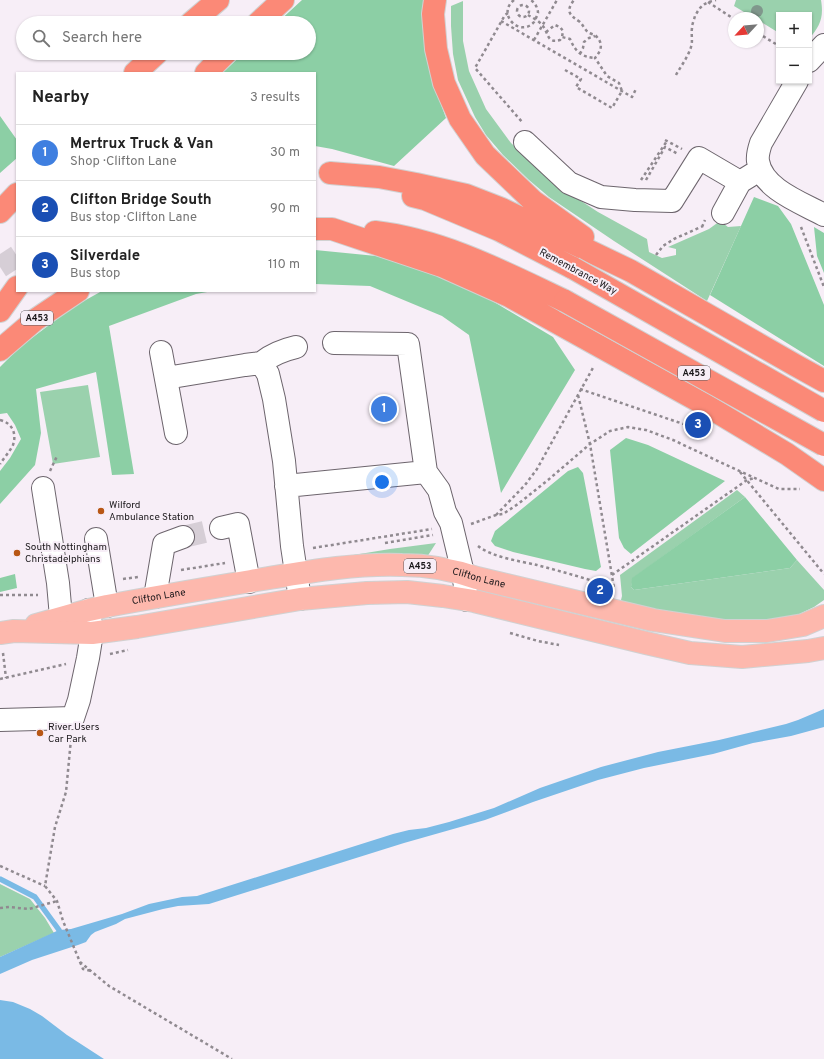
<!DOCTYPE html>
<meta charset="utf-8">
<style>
:root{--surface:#fff;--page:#f2f2f2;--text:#222;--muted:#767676;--line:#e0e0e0;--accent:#b85715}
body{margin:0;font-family:Overpass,sans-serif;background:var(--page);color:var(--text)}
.controls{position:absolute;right:12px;top:12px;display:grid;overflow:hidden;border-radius:0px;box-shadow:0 1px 3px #0004}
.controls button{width:36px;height:36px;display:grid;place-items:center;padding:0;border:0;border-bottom:1px solid var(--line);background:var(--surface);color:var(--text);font:20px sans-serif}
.compass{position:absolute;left:728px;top:12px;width:36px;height:36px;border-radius:50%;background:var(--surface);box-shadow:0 1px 3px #0004;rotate:244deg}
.you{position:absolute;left:382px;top:482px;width:14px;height:14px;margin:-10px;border:3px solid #fff;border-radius:50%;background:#1a73e8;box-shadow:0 0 0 6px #1a73e833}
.badge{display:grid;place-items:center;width:26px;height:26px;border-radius:50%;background:var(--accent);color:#fff;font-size:13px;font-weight:700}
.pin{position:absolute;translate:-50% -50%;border:2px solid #fff;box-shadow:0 1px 4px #0006}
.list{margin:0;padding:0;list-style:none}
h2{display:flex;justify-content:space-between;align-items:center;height:52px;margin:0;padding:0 16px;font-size:17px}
h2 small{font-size:13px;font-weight:400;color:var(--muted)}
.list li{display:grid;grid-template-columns:26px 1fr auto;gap:12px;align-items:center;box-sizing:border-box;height:56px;padding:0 16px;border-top:1px solid var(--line)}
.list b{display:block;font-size:15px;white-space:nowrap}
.list p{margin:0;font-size:13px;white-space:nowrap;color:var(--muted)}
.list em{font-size:13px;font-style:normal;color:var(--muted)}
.icon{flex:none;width:22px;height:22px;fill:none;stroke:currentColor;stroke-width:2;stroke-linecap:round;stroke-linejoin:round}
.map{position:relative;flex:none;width:824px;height:1059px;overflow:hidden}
.search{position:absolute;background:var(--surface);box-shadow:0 1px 3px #0004;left:16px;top:16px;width:300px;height:44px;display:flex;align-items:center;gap:10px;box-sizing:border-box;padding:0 14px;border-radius:22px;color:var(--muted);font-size:15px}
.panel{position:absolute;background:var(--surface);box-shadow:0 1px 3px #0004;left:16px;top:72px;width:300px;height:220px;border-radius:0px}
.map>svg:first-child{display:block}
.green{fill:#9ad1ad}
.forest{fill:#8ccfa5}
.water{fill:#7abae5}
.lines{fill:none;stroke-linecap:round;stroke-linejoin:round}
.stream{stroke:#7abae5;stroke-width:5.5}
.minor-tunnel{stroke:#d6ced6;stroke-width:22;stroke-dasharray:22 11;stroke-linecap:butt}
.highway-tunnel{stroke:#d6ced6;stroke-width:22;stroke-dasharray:22 11;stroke-linecap:butt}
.minor-casing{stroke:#6d656d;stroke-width:24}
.major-casing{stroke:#d1d1d1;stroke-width:24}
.highway-casing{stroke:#d1d1d1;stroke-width:24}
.path{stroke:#908a90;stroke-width:2.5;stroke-dasharray:3 3;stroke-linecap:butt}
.minor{stroke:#fff;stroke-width:22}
.major{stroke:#fdb8ad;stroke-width:22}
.highway{stroke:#fb8977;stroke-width:22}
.highway-bridge-casing{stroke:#d1d1d1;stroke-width:24;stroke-linecap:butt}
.highway-bridge{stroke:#fb8977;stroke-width:22}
.tree{fill:#80978c}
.poi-dot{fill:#b85715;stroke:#f7eef7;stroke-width:1.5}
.labels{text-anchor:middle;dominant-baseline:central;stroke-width:4;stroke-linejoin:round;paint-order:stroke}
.shield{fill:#f7eef7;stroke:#5c585c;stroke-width:1}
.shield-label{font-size:9px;font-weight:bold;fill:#1a171a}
.street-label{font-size:10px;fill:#1a171a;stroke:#f7eef7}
.poi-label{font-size:10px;fill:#1a171a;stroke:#f7eef7;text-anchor:start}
</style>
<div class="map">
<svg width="824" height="1059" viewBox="0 0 824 1059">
<rect width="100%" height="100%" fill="#f7eef7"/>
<path class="green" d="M736,0H821C824,18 820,26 809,39V15H779V33L758,20V18H754L734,6Z
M463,1V41L469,71L486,109L511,143L543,173L578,199L598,212L647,239L649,252L662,258L676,255V249L668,247L709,229L720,221L728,227L741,226L707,301L614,241L549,197L529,180L503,155L486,135L475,117L458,80L453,54L451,26V6Z
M88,385L100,457L53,464L40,392Z
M737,490L745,497L633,578L631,587L634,590L790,568L797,560L824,590V600L814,607L793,617L762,621L695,619L620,604L622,596L620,575Z
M436,543L427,557L391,553L311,564V562L390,549Z
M0,884L30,899L45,918L54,933L0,957Z"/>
<path class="forest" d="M302,0H427L434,85L446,118L394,166L332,149L315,146V73H222L244,53H309V23H277Z
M0,116L17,140V158L0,173Z
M754,197L778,206L791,224L824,305V366L710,295Z
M814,227L824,233V273L817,256Z
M315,250L376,256L464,284L553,337L575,370L501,493L469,335L442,316L370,286L315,284Z
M102,291H213L196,294L109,326L134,474L112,475L96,372L36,389L41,433L35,465L0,504V471L10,458L21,439L15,425L7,413L0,414V367L20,347L73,307Z
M626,438L648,445L725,481L631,554L624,548L619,538L610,450Z
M578,467L583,473L601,567L596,571L585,569L513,552L495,546L491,541L495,531L568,471Z
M745,497L797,560L790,568L634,590L631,587L632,578Z
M15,574L17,588L0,592V578Z"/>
<path class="water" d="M824,709V727L791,736L753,743L713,754L644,768L598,780L533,802L485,820L404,843L209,904L178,906L163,909L125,919L116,924L95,932L91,935L86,942L78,945L32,960L0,974V957L59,930L71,929L122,914L149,904L182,897L197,896L393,834L409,830L426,828L449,822L494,808L540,788L601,767L658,752L719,740L786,724L798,720Z
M0,1000L13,1002L30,1009L42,1016L67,1035L104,1059H0Z"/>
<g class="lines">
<path class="stream" d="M0,879L35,897L59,930"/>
<path class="minor-tunnel" d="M183,537L221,528"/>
<path class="highway-tunnel" d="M0,267L17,256"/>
<defs>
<path id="minor" d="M809,61L824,45
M797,81L761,143C759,149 757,155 758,161C762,189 802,203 824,215
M525,142L569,183L601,197L635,200L672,201L699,158L740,182
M723,213L740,182L753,174
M334,343L408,344L426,472
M161,352L176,433
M261,363C271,355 283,350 296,347
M166,378L245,365L261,363L268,374L274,399L284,461L292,546L300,599
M286,486L426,472L439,490L445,512L451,523L463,573L467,600
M43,488L58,583L61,617
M221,528L238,524L249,582
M96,539L107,606
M155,597L164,544L183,537
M0,720L73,718L79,700L88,658L92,633L89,610"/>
<g id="major">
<path id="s1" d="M36,625L89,610L107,606C155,597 203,589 251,581C301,573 352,563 402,565C427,565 454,570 477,578L653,620L725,631H767L803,625L824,616"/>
<path d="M0,633L14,631L92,633L137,627L300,599L367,593L407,592L443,596L474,601L646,643L690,653L742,657L808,651L824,648"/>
</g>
<path id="highway" d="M435,0L433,14L436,49L444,83L460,119L485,155L533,201L583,237
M191,23L218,0
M258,23L283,0
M135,73L157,53
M206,73L226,53
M330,173L379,177L416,184L466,195L502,209L631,271L795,365L824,381
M413,196L425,199L499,230L573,268
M0,212L17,194
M315,229H332L442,266L509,296L702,403L787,454L824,480
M375,232C443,240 504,272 565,301
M0,311L17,287
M0,350L35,320L78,291"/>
</defs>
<use href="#minor" class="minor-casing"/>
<use href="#major" class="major-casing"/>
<use href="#highway" class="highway-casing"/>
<path class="path" d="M514,0C496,14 520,38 534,22C535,20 537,16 538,13C538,8 535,3 531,0
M708,2L734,19
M517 11a6 6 0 1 1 12 0a6 6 0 1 1-12 0Z
M508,13L505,15L475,68L523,123
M528,15C533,18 539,21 542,25C549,32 546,44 560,40L562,37L570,39C575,51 581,57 595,58
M501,21L632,97L636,89
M546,32L555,25L560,27L563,31L562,37
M758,33L779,46
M534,40L557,0
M580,54L583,48L584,42L589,38L595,36
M565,70L581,79L576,87L612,108L622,91L619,83L607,76L595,58C601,51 604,44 596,36C594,34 590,34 588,32C585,30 583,25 580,22C570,15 565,12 574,0
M676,75C681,66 688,57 691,47C693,41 691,35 692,28C692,24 694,20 695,16C701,5 704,3 716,0
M665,140L682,149
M641,180L667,141
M646,180L665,147L678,154
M702,227L705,220
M801,227L824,287
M656,255L663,246L674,239L703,226
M580,389L707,432
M0,420C12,423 17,433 13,445C10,451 4,458 0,464
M50,471L57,456
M740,472L824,574
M496,515L525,485L537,469L594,366
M471,524L496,515L503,514L518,504L548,480L590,444L610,431L628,427L646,430L673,440L720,462L779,489H800
M385,543L433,535
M478,546C492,557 519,561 537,565C563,572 589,579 614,588L590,444L578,395
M313,548L432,529
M181,570L225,563
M612,575L747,480L755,478
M123,579L138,577
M0,595H38
M510,633L538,641L559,645
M3,653L6,678
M110,654L128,650
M0,679L66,664
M71,739L66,792L55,827L45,886L57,901L63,921L80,962L109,986L232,1059
M0,866L45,886
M0,908L9,907L29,909L57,901
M80,962L83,969L91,971"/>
<use href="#minor" class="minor"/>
<use href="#major" class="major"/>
<use href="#highway" class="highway"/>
<defs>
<path id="highway-bridge" d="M573,268L824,411
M565,301L824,445"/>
</defs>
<use href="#highway-bridge" class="highway-bridge-casing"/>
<use href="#highway-bridge" class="highway-bridge"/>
</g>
<circle class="tree" cx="757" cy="11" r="6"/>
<g class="poi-dot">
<circle cx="101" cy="511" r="4"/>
<circle cx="17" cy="553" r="4"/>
<circle cx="40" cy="733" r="4"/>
</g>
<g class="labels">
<g class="shield">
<rect x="21" y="311" width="32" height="14" rx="3"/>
<rect x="678" y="366" width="32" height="14" rx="3"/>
<rect x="404" y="559" width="32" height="14" rx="3"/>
</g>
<g class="shield-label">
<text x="37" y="318">A453</text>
<text x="694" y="373">A453</text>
<text x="420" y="566">A453</text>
</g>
<g class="street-label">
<text transform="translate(578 272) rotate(28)">Remembrance Way</text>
<text stroke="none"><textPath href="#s1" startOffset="450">Clifton Lane</textPath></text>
<text stroke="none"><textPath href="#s1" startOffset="126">Clifton Lane</textPath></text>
</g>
<g class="poi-label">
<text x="109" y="505">Wilford<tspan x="109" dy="12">Ambulance Station</tspan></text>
<text x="25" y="547">South Nottingham<tspan x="25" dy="12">Christadelphians</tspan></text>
<text x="48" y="727">River Users<tspan x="48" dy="12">Car Park</tspan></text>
</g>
</g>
</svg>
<div class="controls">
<button>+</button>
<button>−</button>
</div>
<svg class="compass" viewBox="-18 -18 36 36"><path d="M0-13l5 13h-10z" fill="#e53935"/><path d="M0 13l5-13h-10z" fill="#767676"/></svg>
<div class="you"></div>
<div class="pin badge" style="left:384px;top:409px;background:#3f7fe0">1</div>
<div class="pin badge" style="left:600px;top:591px;background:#1a4fb4">2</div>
<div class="pin badge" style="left:698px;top:425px;background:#1a4fb4">3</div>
<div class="search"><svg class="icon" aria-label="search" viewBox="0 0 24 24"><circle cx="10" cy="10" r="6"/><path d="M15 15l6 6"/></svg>Search here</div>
<section class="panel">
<h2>Nearby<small>3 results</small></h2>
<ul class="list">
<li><span class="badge" style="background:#3f7fe0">1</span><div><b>Mertrux Truck &amp; Van</b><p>Shop · Clifton Lane</p></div><em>30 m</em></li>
<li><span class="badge" style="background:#1a4fb4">2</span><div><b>Clifton Bridge South</b><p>Bus stop · Clifton Lane</p></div><em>90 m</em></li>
<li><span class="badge" style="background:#1a4fb4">3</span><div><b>Silverdale</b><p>Bus stop</p></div><em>110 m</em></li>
</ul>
</section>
</div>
